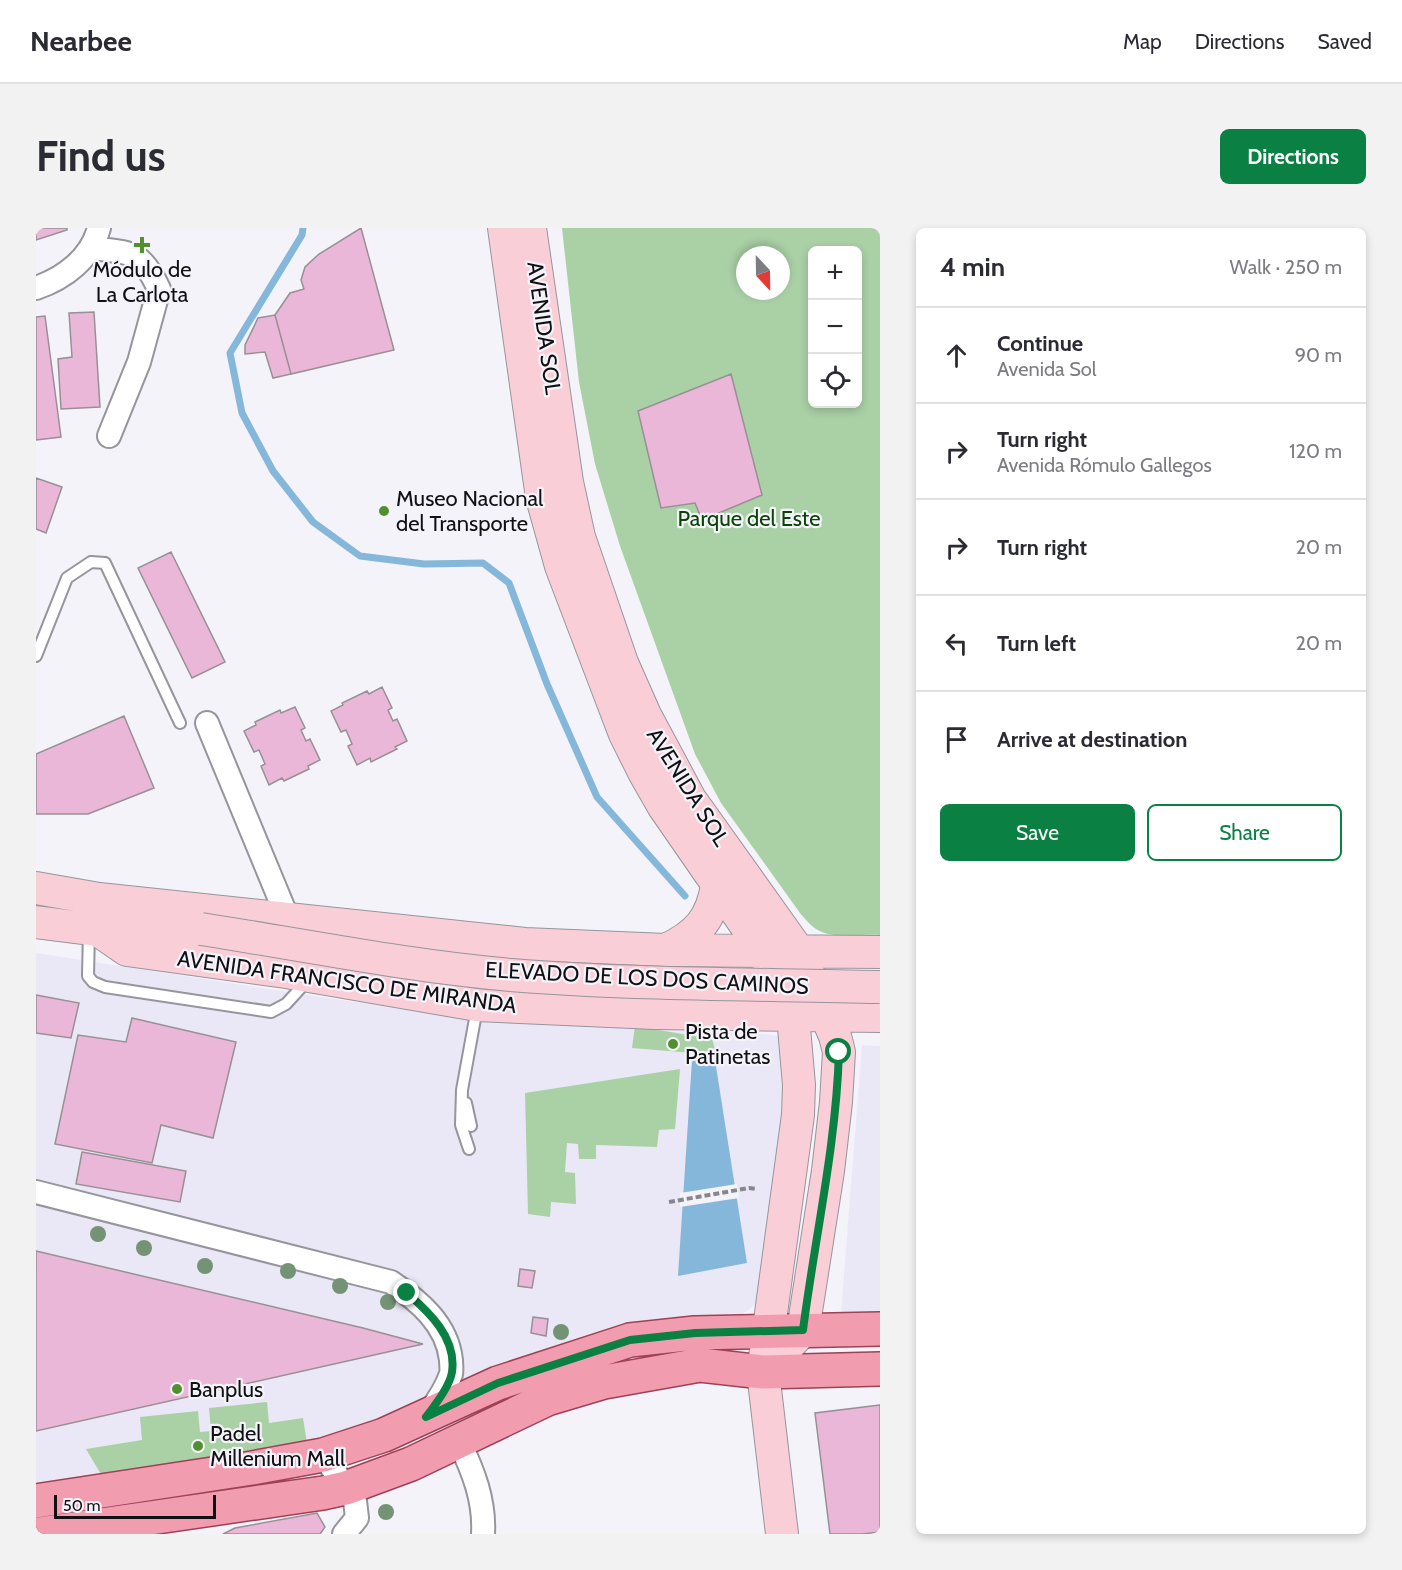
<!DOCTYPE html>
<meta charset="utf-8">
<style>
:root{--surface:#fff;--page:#f2f2f3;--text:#2b2b33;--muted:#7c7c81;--line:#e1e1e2;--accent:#0b8043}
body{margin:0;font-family:Cabin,sans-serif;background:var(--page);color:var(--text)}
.controls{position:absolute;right:18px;top:18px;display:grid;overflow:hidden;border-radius:9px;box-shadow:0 3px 9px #0003}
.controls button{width:54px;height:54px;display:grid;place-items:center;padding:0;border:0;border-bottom:2px solid var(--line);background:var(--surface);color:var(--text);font:30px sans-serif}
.compass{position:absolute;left:700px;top:18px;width:54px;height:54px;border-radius:50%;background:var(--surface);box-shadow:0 3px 9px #0003;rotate:158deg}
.scale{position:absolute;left:18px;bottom:15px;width:162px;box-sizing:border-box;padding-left:6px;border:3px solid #111113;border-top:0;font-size:16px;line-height:21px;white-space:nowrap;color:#111113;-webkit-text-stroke:4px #f4f3fa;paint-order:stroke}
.stop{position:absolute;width:18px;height:18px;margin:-14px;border:4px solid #0b8043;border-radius:50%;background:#fff}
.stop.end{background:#0b8043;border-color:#fff;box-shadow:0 2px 6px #0008}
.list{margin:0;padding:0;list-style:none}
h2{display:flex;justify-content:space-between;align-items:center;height:78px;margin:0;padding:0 24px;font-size:26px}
h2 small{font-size:20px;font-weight:400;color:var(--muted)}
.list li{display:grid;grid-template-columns:39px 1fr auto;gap:18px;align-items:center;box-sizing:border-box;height:96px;padding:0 24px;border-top:2px solid var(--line)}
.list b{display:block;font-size:22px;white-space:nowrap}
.list p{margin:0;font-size:20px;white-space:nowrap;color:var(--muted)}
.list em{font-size:20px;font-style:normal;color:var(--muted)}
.actions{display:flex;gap:12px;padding:18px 24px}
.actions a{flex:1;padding:14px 0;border:2px solid var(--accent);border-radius:9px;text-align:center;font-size:21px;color:var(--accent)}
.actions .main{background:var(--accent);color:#fff}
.icon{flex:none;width:33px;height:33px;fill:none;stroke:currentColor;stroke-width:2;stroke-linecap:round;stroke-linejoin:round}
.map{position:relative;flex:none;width:844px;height:1306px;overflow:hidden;border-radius:9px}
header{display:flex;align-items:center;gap:36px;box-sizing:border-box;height:84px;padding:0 30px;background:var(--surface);border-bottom:2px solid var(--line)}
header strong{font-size:28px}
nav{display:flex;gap:33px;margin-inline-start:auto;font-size:21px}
.intro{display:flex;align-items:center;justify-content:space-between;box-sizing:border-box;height:144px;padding:0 36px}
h1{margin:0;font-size:42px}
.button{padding:15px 27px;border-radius:9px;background:var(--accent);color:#fff;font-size:21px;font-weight:700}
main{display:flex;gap:36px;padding:0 36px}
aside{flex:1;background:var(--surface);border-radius:9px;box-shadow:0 3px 9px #0003}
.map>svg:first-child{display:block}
.built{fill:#eae8f7}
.green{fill:#aad0a6;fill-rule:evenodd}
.water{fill:#85b7db}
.pier{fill:#f4f3fa}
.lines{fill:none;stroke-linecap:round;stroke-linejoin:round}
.stream{stroke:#85b7db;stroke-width:7}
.building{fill:#ebb7d9;stroke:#979094;stroke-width:1.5}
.lane-casing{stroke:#96959c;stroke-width:14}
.street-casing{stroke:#96959c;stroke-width:26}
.secondary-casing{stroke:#96959c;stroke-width:34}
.primary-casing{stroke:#9e4156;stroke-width:36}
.path{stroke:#87868b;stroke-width:4;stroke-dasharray:6 3;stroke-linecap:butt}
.lane{stroke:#fff;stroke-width:10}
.street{stroke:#fff;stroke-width:22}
.secondary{stroke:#f9ced7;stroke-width:32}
.primary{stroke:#f29daf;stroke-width:33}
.secondary-bridge-casing{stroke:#96959c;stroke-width:34;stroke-linecap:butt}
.secondary-bridge{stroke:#f9ced7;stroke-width:32}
.tree{fill:#749375}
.route{stroke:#0b8043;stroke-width:8}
.poi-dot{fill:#518f2f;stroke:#f4f3fa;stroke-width:2}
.labels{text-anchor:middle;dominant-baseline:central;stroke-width:4.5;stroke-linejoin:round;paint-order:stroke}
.poi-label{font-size:22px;fill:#111113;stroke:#f4f3fa;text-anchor:start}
.street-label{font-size:22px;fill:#111113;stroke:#f4f3fa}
.park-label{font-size:22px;fill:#0c4408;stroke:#f4f3fa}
</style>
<header>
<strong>Nearbee</strong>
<nav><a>Map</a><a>Directions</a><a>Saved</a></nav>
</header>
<div class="intro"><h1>Find us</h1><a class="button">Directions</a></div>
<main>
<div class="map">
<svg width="844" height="1306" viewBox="0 0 844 1306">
<rect width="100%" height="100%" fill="#f4f3fa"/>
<path class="built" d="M0,725L298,771L459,793L729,806L741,808L750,820L753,835L723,1072L714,1081L704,1087L680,1092L330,1206L0,1263Z
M826,817L844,818V1087L805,1085Z"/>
<path class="green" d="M526,0H844V707C828,706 800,710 786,704C777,701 770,692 764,685L685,575L659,526L584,318L559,236L543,154ZM776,22H822V176H776ZM709,27H745V63H709Z
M599,798L676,811L681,827L596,820Z
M644,841L639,901L623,902L621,919L560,917V931H543L542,916L531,915L529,944L539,945L540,976L515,974L514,989L492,986L489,865Z
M231,1174L233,1195L267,1190L271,1215L66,1248L50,1221L106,1212L104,1189L162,1183L164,1204L175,1203L173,1180Z"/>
<path class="water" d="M656,832H679L711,1035L642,1048Z"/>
<path class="pier" d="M701,956L703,970L644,979V965Z"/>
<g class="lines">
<path class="stream" d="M267,0L266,7L194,125L206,185L237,243L277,294L324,328L388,336L447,335L473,355L511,456L561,569L649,668"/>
</g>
<path class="building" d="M0,0H31V2L0,12Z
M325,0L358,122L255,146L239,87L254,65L268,61L265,52L269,39L283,26Z
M58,84L64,179L25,181L22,131L36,129L33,85Z
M239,87L255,146L237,150L229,124L209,126V117L222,90Z
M9,88L25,209L0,212V89Z
M695,146L726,267L666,292L659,275L625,280L602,183Z
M0,250L26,259L10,305L0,301Z
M135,324L189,434L156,450L102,340Z
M346,459L356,480L352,482L357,493L361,491L371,513L359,519L361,521L335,534L334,530L321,537L312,518L316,516L310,502L305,504L295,483L307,477L306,475L331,463L333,466Z
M259,479L269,500L265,502L270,513L274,511L284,532L272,538L273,541L248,553L246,550L233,557L225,538L229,536L223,522L218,524L208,503L220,497L219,494L244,482L245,485Z
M88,488L118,560L52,586H0V526Z
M0,767L43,775L35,810L0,805Z
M96,790L200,814L177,910L125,897L116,935L19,916L42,807L90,814Z
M46,924L150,943L144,974L40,956Z
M0,1023L327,1100L387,1116L0,1203Z
M484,1041L499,1043L496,1060L482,1058Z
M497,1089L512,1091L510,1108L495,1105Z
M844,1177V1304L826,1306H794L779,1185Z
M281,1285L289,1299L284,1306H187L199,1300Z"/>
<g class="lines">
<defs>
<path id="lane" d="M0,428L31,350L55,334L69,335L144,495
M53,703L52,748L57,754L69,759L235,784L250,776L271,753
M430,875L435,898
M433,921L425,897L426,862L441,780"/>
<path id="street" d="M56,20C95,25 105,22 123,61L103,134L73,208
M0,60C29,50 55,30 63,0
M171,495L252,691
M0,964L355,1054C383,1073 411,1096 415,1132C415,1137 416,1142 415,1146C410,1161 401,1174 392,1186
M423,1213C437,1243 449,1272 447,1306
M287,1227L319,1273L321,1290L308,1306"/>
<path id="secondary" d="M468,0L506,270L525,338L589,506L608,544L628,579L727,722L757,788L763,857L762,887L727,1144L746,1306
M494,0L531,254L543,309L586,435L609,487L654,571L763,724L799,808L803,824L800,874L792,943L767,1102L748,1122
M0,660L63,671L489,716L630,722L844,724
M0,694L62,702L165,701
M62,702L91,722L250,744L441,777L619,785L844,788
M630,722C661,707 676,691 681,657"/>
<path id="primary" d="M0,1273L216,1240L287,1227L348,1207L462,1155L594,1112L659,1105L844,1101
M3,1306L287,1265L310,1260L375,1236L511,1171L568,1154L664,1137L727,1144L844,1141"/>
</defs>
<use href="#lane" class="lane-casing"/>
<use href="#street" class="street-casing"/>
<use href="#secondary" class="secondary-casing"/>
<use href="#primary" class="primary-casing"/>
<path class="path" d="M633,974L713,960L721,961"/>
<use href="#lane" class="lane"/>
<use href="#street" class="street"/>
<use href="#secondary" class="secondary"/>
<use href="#primary" class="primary"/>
<defs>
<path id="secondary-bridge" d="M165,701C268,717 371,738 475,747C598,757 721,756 844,759"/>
</defs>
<use href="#secondary-bridge" class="secondary-bridge-casing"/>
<use href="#secondary-bridge" class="secondary-bridge"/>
</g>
<g class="tree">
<circle cx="62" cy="1006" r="8"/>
<circle cx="108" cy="1020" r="8"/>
<circle cx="169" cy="1038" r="8"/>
<circle cx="252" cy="1043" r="8"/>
<circle cx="304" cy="1058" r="8"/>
<circle cx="352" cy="1074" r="8"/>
<circle cx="525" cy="1104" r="8"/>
<circle cx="350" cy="1284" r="8"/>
</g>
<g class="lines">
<path class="route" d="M371,1065C393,1084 421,1110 416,1144C414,1158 399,1177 390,1189L462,1155L594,1112L659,1105L767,1102C779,1009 800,918 803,824"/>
</g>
<g class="poi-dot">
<path d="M103 8h6v6h6v6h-6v6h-6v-6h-6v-6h6z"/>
<circle cx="348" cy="283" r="6"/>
<circle cx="637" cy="816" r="6"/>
<circle cx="141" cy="1161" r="6"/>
<circle cx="162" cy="1218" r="6"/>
</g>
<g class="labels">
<g class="poi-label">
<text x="106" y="41" text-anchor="middle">Módulo de<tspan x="106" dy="25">La Carlota</tspan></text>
<text x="360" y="270">Museo Nacional<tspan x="360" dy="25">del Transporte</tspan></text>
<text x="649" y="803">Pista de<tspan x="649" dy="25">Patinetas</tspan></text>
<text x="153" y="1161">Banplus</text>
<text x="174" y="1205">Padel<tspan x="174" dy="25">Millenium Mall</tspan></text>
</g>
<g class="street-label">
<text transform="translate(508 100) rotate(82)">AVENIDA SOL</text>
<text transform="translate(652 559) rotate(58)">AVENIDA SOL</text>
<text transform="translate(611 750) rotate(3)">ELEVADO DE LOS DOS CAMINOS</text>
<text transform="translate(311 754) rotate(8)">AVENIDA FRANCISCO DE MIRANDA</text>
</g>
<g class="park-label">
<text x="713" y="290">Parque del Este</text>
</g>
</g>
</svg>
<div class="controls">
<button>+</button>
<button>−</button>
<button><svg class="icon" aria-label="locate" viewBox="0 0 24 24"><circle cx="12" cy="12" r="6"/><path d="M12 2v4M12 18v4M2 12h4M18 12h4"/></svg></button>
</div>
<svg class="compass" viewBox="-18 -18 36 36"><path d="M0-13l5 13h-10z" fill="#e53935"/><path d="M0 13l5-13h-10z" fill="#7c7c81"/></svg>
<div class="scale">50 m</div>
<div class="stop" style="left:803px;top:824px"></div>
<div class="stop end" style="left:371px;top:1065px"></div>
</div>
<aside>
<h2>4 min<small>Walk · 250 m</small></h2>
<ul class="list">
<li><svg class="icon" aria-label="ahead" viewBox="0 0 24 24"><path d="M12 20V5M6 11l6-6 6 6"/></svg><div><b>Continue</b><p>Avenida Sol</p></div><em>90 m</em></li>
<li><svg class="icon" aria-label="right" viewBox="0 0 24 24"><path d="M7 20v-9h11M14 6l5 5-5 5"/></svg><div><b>Turn right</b><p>Avenida Rómulo Gallegos</p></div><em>120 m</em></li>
<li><svg class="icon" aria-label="right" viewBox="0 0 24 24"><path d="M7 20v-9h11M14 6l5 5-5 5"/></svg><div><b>Turn right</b></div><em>20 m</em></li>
<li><svg class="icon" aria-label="left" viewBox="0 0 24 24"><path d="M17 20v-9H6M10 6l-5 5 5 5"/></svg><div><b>Turn left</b></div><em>20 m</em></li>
<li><svg class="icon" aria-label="arrive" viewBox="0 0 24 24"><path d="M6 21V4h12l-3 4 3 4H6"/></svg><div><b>Arrive at destination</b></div></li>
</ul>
<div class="actions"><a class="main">Save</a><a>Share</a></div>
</aside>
</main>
